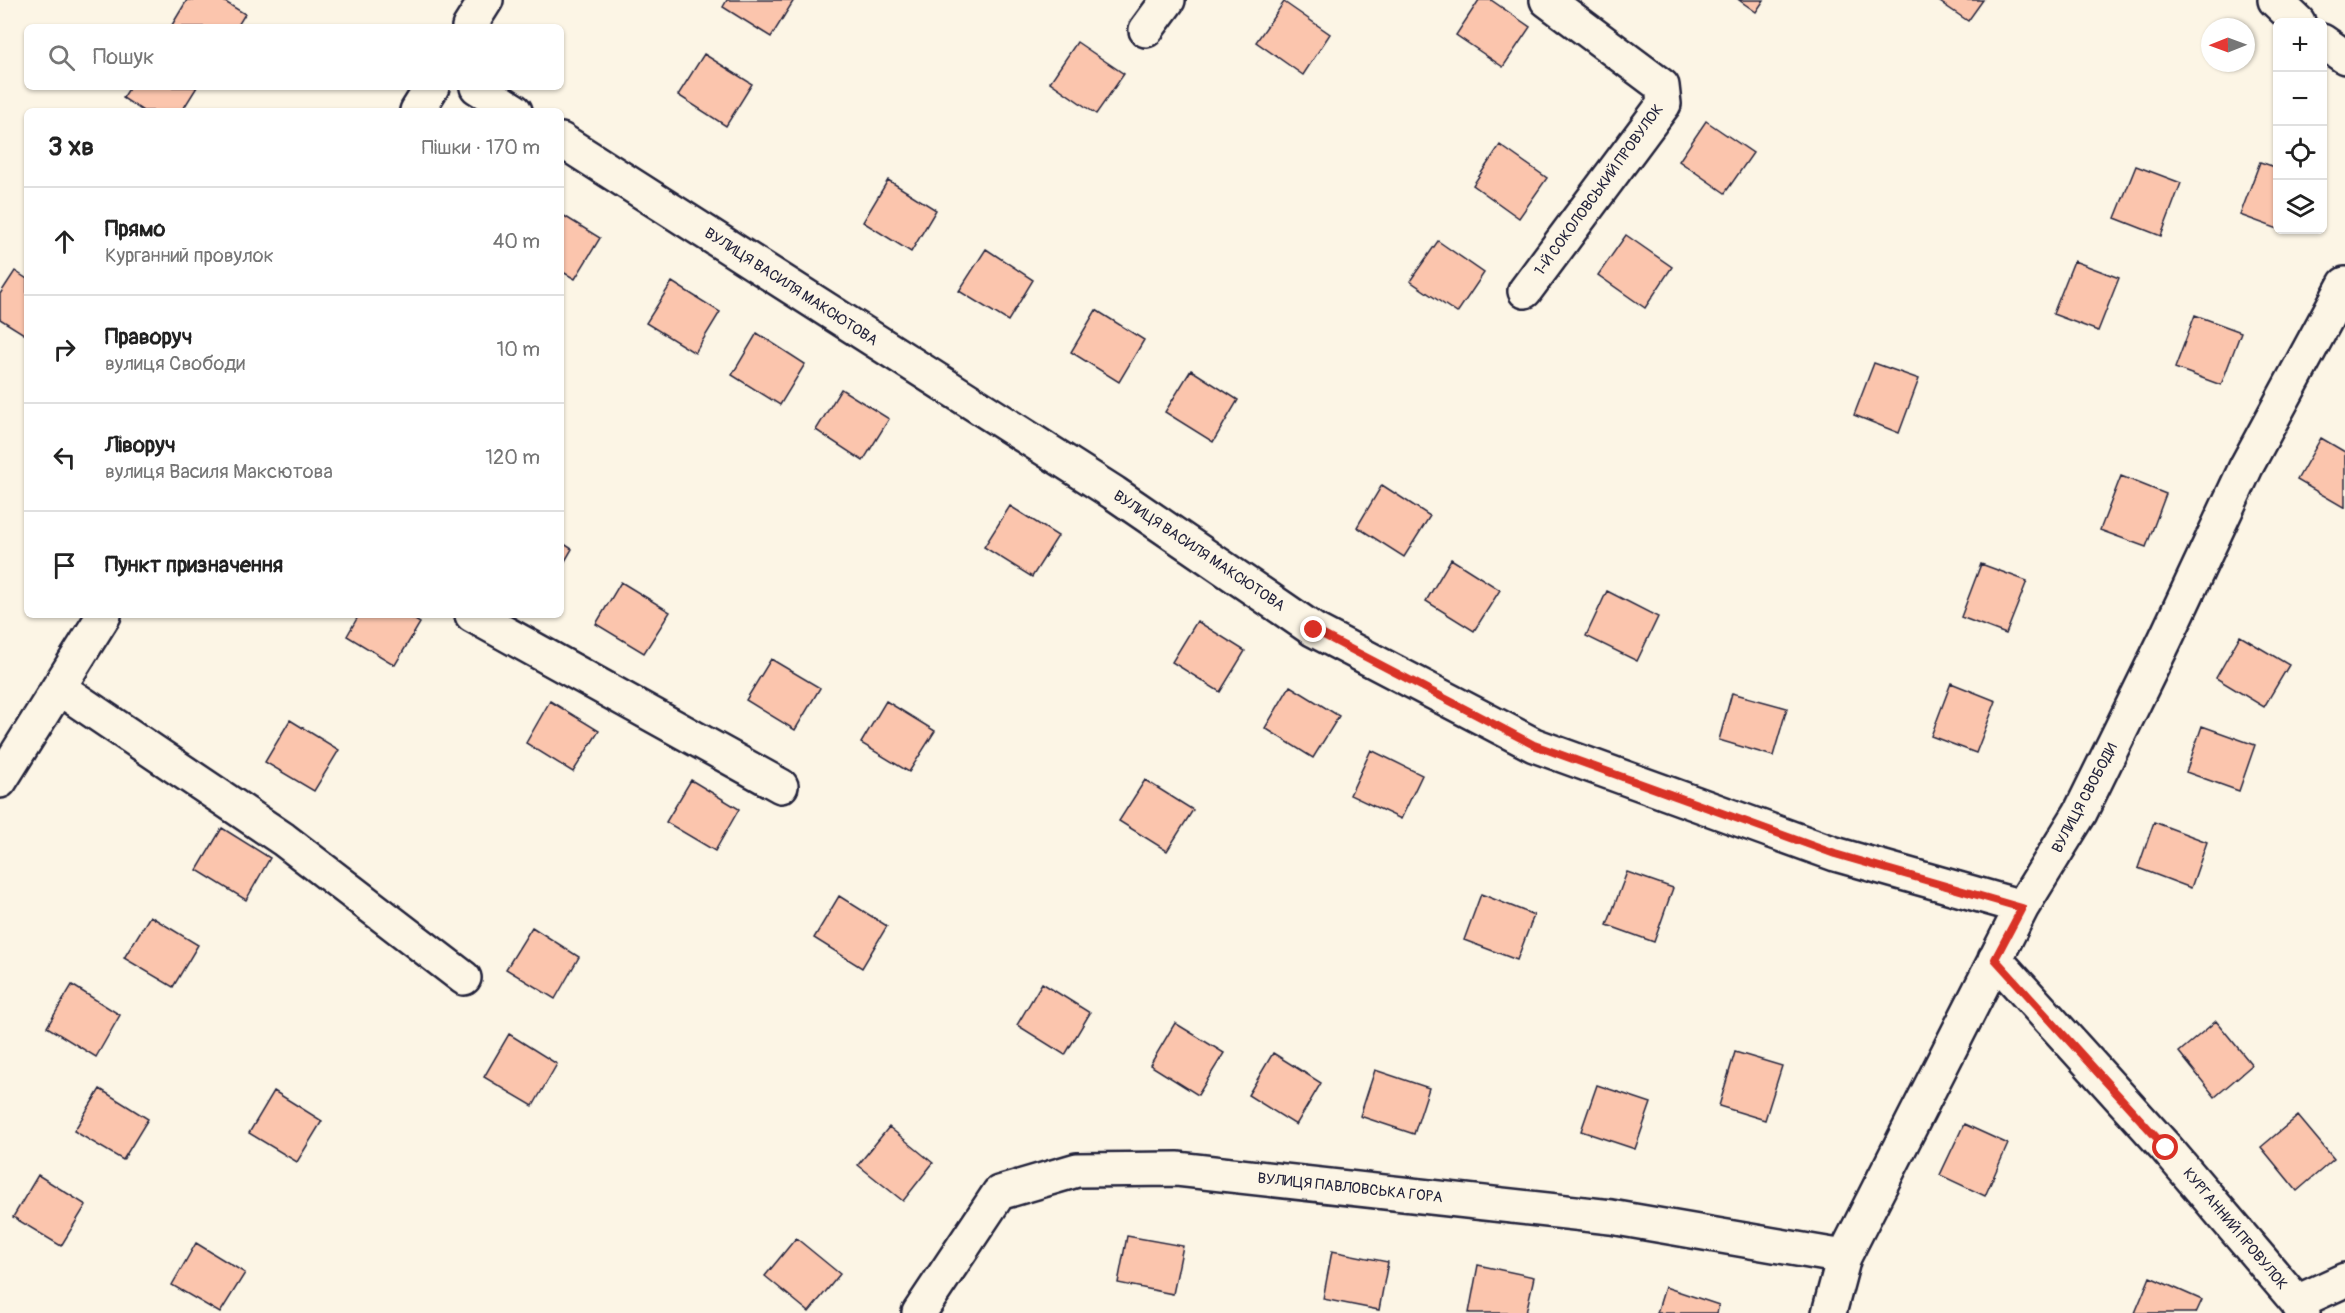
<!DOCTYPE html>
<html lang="uk">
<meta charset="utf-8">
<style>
:root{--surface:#fff;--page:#f6f6f6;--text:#222;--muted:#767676;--line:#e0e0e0}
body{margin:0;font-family:Pangolin,sans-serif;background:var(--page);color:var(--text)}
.controls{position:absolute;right:18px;top:18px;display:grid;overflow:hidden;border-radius:9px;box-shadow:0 2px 4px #0004}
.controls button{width:54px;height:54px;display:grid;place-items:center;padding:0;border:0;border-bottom:2px solid var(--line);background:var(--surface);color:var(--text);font:30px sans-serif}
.compass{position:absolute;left:2201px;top:18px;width:54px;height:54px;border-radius:50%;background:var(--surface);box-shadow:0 2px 4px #0004;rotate:269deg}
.stop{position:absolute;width:18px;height:18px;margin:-14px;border:4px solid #d93025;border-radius:50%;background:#fff}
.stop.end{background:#d93025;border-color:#fff;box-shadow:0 2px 6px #0008}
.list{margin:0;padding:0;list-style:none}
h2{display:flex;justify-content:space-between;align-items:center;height:78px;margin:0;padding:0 24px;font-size:26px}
h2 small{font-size:20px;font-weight:400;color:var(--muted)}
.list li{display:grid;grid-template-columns:39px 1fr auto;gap:18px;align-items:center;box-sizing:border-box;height:108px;padding:0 24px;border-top:2px solid var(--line)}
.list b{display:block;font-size:22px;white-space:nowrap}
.list p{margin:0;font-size:20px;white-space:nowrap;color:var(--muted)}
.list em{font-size:20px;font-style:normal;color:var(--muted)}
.icon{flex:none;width:33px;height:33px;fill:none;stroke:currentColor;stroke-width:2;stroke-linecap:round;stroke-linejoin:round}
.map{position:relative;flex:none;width:2345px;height:1313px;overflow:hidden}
.search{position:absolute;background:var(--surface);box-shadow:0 2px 4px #0004;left:24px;top:24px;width:540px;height:66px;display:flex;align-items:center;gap:15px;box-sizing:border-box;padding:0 21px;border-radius:9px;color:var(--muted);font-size:22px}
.panel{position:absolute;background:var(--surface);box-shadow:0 2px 4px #0004;left:24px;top:108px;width:540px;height:510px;border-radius:9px}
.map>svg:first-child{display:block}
.building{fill:#fbc5ad;stroke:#22223b;stroke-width:1.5}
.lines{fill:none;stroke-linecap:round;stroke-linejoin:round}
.minor-casing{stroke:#22223b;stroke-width:38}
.minor{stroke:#fcf5e5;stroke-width:33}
.route{stroke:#d93025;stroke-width:8}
.labels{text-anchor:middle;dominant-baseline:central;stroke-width:4.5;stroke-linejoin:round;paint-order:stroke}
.street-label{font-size:15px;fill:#22223b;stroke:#fcf5e5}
</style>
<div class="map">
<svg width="2345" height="1313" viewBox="0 0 2345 1313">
<rect width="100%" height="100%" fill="#fcf5e5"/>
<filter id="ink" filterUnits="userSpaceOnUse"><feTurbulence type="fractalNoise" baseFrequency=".0167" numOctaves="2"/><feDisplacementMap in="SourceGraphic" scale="12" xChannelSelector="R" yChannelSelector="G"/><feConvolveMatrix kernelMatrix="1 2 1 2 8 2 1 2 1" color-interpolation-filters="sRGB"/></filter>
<g filter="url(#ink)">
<path class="building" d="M187,0H222L245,14L237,27H174L172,25Z
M727,0H794L771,37L723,7Z
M1479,0H1491L1530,27L1503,67L1456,35Z
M1739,0H1764L1756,12Z
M1937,0H1983L1968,21Z
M1284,2L1330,34L1303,75L1256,42Z
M1077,42L1124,74L1096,114L1050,82Z
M704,54L752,84L726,126L678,95Z
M130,87H197L182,111H143L123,98Z
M1706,121L1753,153L1725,193L1679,161Z
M1500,145L1547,178L1519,218L1473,185Z
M2260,162L2278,168V229L2240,215Z
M2136,166L2181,183L2161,236L2115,218Z
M888,180L936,210L911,252L863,222Z
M561,214L600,238L575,279L561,271Z
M1626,235L1672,267L1645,308L1598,275Z
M1438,241L1484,273L1457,313L1410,281Z
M986,249L1033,280L1008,321L959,291Z
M2074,261L2119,278L2098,331L2053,314Z
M15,271L27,279V336L0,319V294Z
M672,282L720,312L695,353L646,323Z
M1096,310L1144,340L1119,382L1071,352Z
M2195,315L2241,332L2221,385L2175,368Z
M757,333L805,364L780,405L732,375Z
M1874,363L1919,379L1899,433L1854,415Z
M1191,370L1238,400L1213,442L1165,412Z
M841,389L889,419L863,461L816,430Z
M2321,438L2345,452V508L2297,480Z
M2121,476L2166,494L2146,547L2100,530Z
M1382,485L1430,516L1404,557L1357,527Z
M1010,506L1058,536L1032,577L984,547Z
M561,542L572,549L561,568Z
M1451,559L1500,590L1474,631L1426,601Z
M1981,564L2027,581L2006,634L1961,617Z
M621,582L670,612L644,653L596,624Z
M1607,591L1658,617L1637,661L1586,636Z
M359,615H407L420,623L395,665L347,636Z
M1197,621L1245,651L1220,692L1172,662Z
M2240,636L2289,665L2264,707L2216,678Z
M771,659L820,688L795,730L746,700Z
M1951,683L1996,701L1976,753L1931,736Z
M1290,686L1339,716L1313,758L1265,728Z
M1732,693L1787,708L1773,756L1719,740Z
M550,701L599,731L573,772L526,743Z
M886,701L935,731L909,772L861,743Z
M290,720L339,750L314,791L265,762Z
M2202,726L2255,745L2239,791L2186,772Z
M1371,750L1422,775L1401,819L1350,795Z
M691,780L739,809L715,851L666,822Z
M1145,780L1193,810L1167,851L1119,821Z
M2154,822L2207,842L2191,888L2138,868Z
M222,828L270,858L246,900L197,870Z
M1627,872L1673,888L1654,942L1607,925Z
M1481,894L1534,915L1517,960L1464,940Z
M839,896L887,926L862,968L814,938Z
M150,916L198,945L173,987L124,958Z
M532,927L579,957L555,999L506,969Z
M1042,983L1090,1013L1065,1055L1017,1025Z
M72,985L120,1015L96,1057L47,1027Z
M2216,1021L2252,1065L2215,1097L2179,1052Z
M1175,1023L1224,1053L1198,1095L1150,1065Z
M509,1034L557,1064L533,1106L484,1077Z
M1735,1052L1782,1066L1765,1120L1719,1106Z
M1273,1053L1321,1083L1296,1125L1248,1095Z
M1375,1070L1429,1088L1414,1134L1360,1116Z
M1597,1085L1651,1103L1635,1149L1581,1131Z
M100,1089L148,1119L123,1160L74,1131Z
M274,1091L322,1121L297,1162L249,1133Z
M2298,1116L2334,1159L2297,1191L2261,1147Z
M1964,1124L2008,1144L1985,1196L1940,1175Z
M889,1127L933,1163L903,1201L858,1165Z
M38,1175L86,1205L61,1246L13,1217Z
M1127,1236L1183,1246L1173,1294L1118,1283Z
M796,1238L840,1274L809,1312L765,1276Z
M196,1243L245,1273L220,1313L172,1285Z
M1332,1251L1388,1262L1379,1310L1323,1299Z
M1478,1265L1534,1277L1526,1313H1469Z
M2150,1277L2202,1300L2196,1313H2135Z
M1665,1287L1719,1305L1717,1313H1657Z"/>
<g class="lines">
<defs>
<path id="minor" d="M2275,0L2298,22
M469,27L486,0
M1146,30L1168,0
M2322,41L2345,57
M477,87L515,111
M417,111L432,87
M561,140L1114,493L1314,630L1534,745L1835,854L2022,907
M1525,291L1664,104L1662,86L1547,0
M472,615L781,786
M59,688L283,839L464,978
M0,781L104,615
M1995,959L2166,1148L2297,1302L2303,1313
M2297,1302L2345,1280
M919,1313L999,1193L1077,1170L1177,1169L1611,1217L1844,1257
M1829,1313L1844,1257L2022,907L2080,813L2165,640L2246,467L2345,284"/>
</defs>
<use href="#minor" class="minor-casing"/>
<use href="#minor" class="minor"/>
</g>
</g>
<g class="lines" filter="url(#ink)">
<path class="route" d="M1314,630L1534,745L1835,854L2022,908L1995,959L2166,1148"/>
</g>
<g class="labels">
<g class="street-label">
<text transform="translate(1599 190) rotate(-54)">1-Й СОКОЛОВСЬКИЙ ПРОВУЛОК</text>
<text transform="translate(791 287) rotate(33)">ВУЛИЦЯ ВАСИЛЯ МАКСЮТОВА</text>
<text transform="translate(1199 551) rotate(34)">ВУЛИЦЯ ВАСИЛЯ МАКСЮТОВА</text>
<text transform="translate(2085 798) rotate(-62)">ВУЛИЦЯ СВОБОДИ</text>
<text transform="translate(1350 1188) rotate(6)">ВУЛИЦЯ ПАВЛОВСЬКА ГОРА</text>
<text transform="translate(2235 1229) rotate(50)">КУРГАННИЙ ПРОВУЛОК</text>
</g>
</g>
</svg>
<div class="controls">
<button>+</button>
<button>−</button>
<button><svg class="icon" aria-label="locate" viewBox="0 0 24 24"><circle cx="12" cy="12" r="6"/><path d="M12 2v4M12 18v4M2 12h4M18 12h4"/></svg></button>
<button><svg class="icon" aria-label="layers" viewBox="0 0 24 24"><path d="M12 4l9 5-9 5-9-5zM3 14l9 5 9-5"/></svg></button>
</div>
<svg class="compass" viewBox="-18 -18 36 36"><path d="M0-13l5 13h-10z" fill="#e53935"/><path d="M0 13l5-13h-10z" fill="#767676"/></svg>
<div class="stop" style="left:2166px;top:1148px"></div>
<div class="stop end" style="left:1314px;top:630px"></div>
<div class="search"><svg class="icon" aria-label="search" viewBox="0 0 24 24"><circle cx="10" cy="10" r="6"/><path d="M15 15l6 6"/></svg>Пошук</div>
<section class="panel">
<h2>3 хв<small>Пішки · 170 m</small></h2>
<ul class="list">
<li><svg class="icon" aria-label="ahead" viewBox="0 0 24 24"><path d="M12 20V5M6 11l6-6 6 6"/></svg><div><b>Прямо</b><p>Курганний провулок</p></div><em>40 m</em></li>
<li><svg class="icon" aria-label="right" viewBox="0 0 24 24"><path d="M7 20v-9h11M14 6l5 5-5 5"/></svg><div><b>Праворуч</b><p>вулиця Свободи</p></div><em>10 m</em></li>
<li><svg class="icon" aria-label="left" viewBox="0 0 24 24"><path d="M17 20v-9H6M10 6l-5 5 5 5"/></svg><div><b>Ліворуч</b><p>вулиця Василя Максютова</p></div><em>120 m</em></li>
<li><svg class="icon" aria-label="arrive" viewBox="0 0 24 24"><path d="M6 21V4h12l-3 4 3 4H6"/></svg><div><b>Пункт призначення</b></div></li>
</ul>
</section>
</div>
